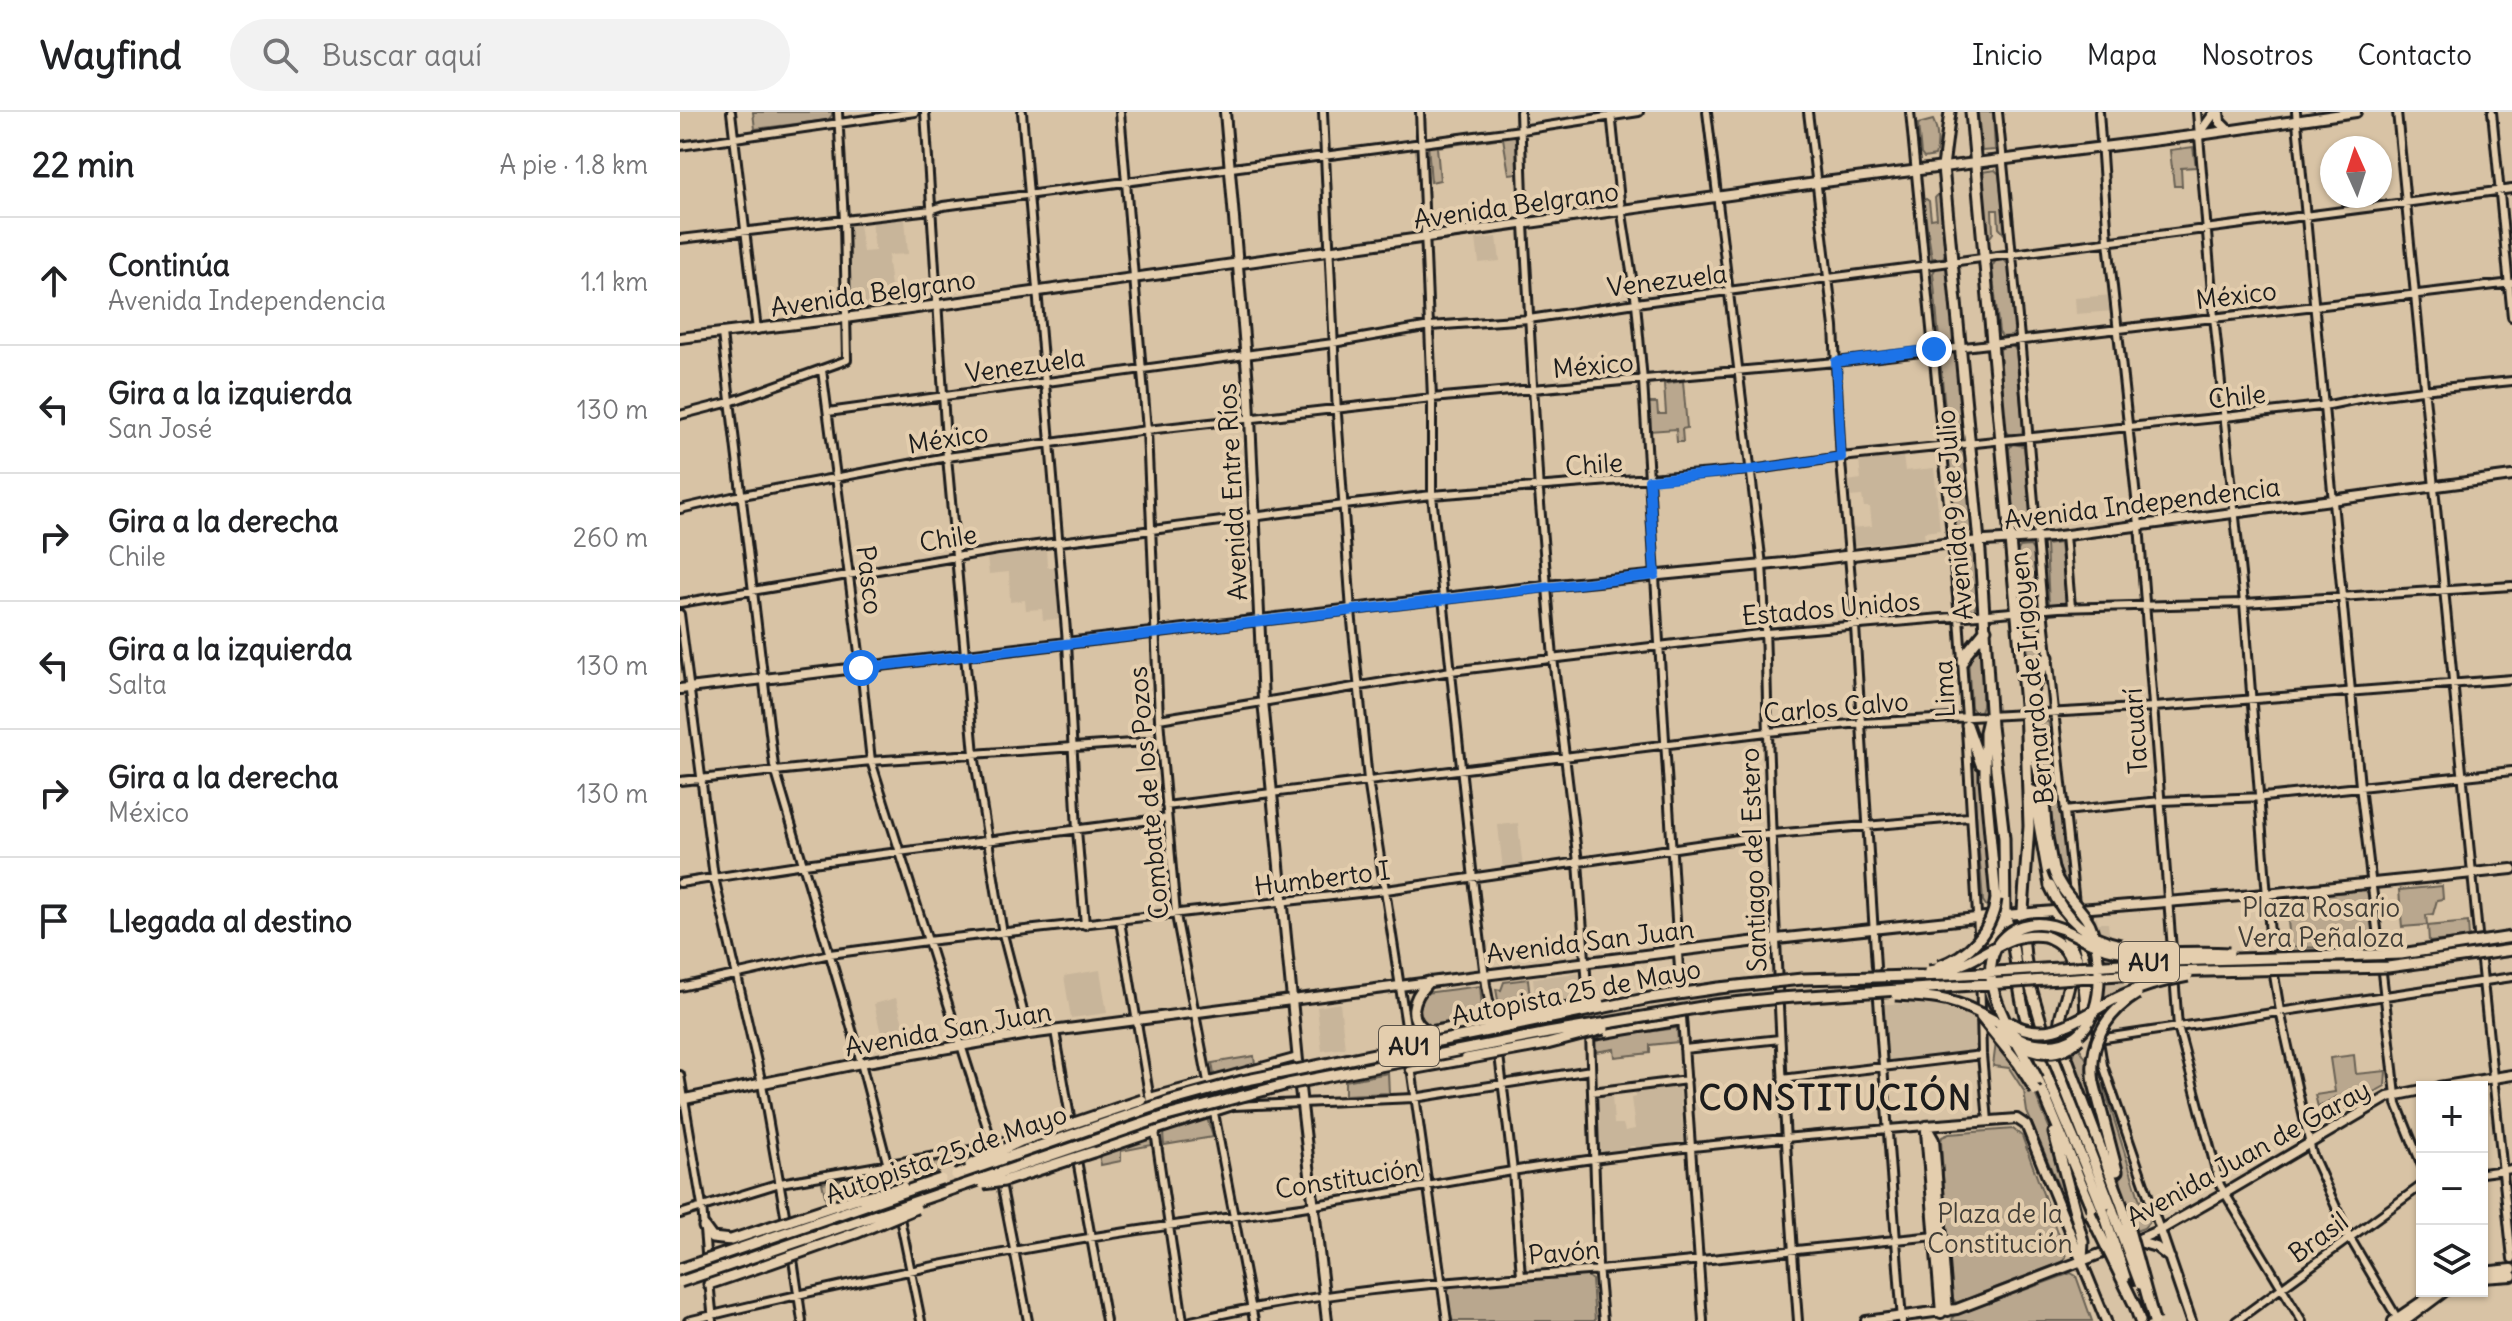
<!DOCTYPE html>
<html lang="es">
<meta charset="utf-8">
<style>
:root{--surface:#fff;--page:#f2f2f2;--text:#202124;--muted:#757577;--line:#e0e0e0}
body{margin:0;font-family:Delius,sans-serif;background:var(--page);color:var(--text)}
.controls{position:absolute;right:24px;bottom:24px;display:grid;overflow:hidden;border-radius:0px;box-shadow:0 2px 6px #0004}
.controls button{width:72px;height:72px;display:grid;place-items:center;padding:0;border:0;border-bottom:2px solid var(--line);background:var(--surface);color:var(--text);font:40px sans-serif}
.compass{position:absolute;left:1640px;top:24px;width:72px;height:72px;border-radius:50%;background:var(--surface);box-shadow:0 2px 6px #0004;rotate:357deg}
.stop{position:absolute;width:24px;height:24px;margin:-18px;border:6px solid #1a73e8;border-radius:50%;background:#fff}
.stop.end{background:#1a73e8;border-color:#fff;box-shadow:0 2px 8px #0008}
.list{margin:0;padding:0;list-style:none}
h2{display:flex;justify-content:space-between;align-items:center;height:104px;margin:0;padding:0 32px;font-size:34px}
h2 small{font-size:26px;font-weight:400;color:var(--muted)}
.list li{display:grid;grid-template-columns:52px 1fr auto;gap:24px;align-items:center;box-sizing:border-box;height:128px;padding:0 32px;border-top:2px solid var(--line)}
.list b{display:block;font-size:30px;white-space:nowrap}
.list p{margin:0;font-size:26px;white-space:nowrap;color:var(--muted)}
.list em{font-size:26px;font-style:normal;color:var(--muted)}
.icon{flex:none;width:44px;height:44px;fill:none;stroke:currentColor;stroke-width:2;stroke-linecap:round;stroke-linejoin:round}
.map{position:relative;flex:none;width:1832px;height:1209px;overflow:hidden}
header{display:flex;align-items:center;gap:48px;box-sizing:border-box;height:112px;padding:0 40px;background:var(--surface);border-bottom:2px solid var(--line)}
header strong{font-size:38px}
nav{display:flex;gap:44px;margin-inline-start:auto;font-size:28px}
.search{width:560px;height:72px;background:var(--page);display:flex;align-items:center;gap:20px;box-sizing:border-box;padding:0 28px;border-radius:44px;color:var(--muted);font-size:30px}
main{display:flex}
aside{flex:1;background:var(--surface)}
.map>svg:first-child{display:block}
.built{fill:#c8b59a}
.green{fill:#b9a78e;stroke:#6a6255;stroke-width:2}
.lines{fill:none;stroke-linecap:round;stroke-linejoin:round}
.minor-tunnel{stroke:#b2a28a;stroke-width:6;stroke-dasharray:6 3;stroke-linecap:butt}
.minor-casing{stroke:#1c1c1c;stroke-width:12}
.major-casing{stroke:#1c1c1c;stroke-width:14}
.highway-casing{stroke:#1c1c1c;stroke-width:15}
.minor{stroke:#e4ceae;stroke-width:6}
.major{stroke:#e4ceae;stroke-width:8}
.highway{stroke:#e4ceae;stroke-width:9}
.highway-bridge-casing{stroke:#1c1c1c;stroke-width:15;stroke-linecap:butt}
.highway-bridge{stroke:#e4ceae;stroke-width:9}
.route{stroke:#1a73e8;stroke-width:10}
.labels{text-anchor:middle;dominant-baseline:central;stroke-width:8;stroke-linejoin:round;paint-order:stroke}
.shield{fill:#e4ceae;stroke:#585148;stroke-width:2}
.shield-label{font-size:24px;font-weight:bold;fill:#1c1c1c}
.street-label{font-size:26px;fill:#1c1c1c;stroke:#e4ceae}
.park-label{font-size:26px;fill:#433f38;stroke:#e4ceae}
.district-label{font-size:34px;font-weight:bold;letter-spacing:2px;fill:#1c1c1c;stroke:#e4ceae}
</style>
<header>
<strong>Wayfind</strong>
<div class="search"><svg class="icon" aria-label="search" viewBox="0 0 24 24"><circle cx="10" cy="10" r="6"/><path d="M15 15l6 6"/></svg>Buscar aquí</div>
<nav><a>Inicio</a><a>Mapa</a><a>Nosotros</a><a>Contacto</a></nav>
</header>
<main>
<aside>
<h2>22 min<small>A pie · 1.8 km</small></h2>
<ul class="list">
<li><svg class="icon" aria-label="ahead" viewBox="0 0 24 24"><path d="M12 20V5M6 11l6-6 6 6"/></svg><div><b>Continúa</b><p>Avenida Independencia</p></div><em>1.1 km</em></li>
<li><svg class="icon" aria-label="left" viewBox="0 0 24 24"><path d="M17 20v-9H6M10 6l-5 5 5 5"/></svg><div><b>Gira a la izquierda</b><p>San José</p></div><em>130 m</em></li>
<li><svg class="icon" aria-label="right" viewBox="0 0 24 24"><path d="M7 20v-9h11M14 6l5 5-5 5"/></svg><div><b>Gira a la derecha</b><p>Chile</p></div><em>260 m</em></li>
<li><svg class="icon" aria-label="left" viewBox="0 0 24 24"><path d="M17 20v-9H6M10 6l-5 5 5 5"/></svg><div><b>Gira a la izquierda</b><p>Salta</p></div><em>130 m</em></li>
<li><svg class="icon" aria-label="right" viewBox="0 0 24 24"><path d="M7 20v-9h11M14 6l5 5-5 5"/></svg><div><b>Gira a la derecha</b><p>México</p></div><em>130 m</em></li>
<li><svg class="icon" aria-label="arrive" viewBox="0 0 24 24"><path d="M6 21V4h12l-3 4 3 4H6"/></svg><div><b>Llegada al destino</b></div></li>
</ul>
</aside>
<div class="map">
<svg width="1832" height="1209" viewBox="0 0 1832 1209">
<rect width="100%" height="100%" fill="#d8c3a5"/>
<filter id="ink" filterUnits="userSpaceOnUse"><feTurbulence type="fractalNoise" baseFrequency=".0125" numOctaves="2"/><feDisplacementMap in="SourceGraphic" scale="16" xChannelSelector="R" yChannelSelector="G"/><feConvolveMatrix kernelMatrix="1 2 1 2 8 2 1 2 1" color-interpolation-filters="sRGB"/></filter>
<g filter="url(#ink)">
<path class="built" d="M225,107L228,142L209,143L208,150L211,175L224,173L225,187L174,193L170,191L169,116L172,111L179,112L183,140L195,139L192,110Z
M817,125L820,149L799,151L796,127Z
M1432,183L1433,199L1396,202L1395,186Z
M1223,344L1225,359L1254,356L1260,418L1244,420L1245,427L1174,434L1172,416L1192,414L1190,395H1184L1182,384L1169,385L1168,369L1181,367L1179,348Z
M366,436L367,455H375L379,507L363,508L362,497L346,498L345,488L330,490L329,460L309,462L307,445Z
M838,711L843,756L823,758L818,713Z
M1417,805L1418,811H1428L1429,821L1445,828L1448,868H1444L1445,888L1423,907L1411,821V806Z
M420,858L427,901L391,906L384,864Z
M899,861L902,890L856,895L853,866Z
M216,886L228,930L204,934L194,892Z
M660,891L665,936L642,939L637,895Z
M1260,891L1295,906L1300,939L1209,950L1204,892Z
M997,975L1000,977L1004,1030L955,1037V1034H950L949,1037L922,1041L920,1039L918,987L921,984L932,983L934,1012H943L945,1019L955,1017L951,986L955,985V980Z"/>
<path class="green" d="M73,0H152V3L148,8L75,17Z
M1298,0H1313L1315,38L1302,39Z
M1253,8C1258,18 1259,34 1255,44L1244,46L1241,42L1238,12Z
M826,22L837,25L838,61L829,62L823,26L757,35L760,68L751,70L748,32Z
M1513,35L1516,55L1501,56L1502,74H1494L1490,38Z
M1315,58L1319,62L1326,124L1319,116L1318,98H1312L1313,121L1308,128L1301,65L1302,60Z
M1260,80L1266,140L1263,146H1252L1243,89L1246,87L1249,89L1251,107L1257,106L1255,86Z
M1323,147L1329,153L1335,218L1332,224L1322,225L1319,220L1312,155L1316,148Z
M1264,154L1268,159L1274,225L1273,230L1262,231L1259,227L1253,161L1256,156Z
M1333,233L1336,239L1343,316L1342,321L1330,323L1325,318L1320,238L1323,234Z
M1272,240L1277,245L1283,322L1280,328L1272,329L1268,325L1260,247L1264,241Z
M1003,269L1007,316L1002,317L1003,330H997L996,317L969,319L968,291H977L978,302H986L984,272Z
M1332,332L1344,334L1352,412L1347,417H1340L1335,411L1329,337Z
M1281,338L1286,343L1293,414L1290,419L1280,420L1275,415L1268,345L1272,339Z
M1380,431L1387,492L1369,493L1366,433Z
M1350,434L1354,440L1356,487L1352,493H1344L1341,488L1337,440L1340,435Z
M1289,437L1294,442L1298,490L1294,498H1286L1282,493L1277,445L1281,438Z
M1355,505L1358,508L1364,550L1353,571L1343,511L1348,506Z
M1302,531V593L1300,599H1294L1291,595L1288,544Z
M1367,609L1369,611L1390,781C1363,735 1365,665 1360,612Z
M1290,626L1299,661L1314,776L1312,794L1307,795L1303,789Z
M1762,774L1763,787L1757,788L1753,802L1746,803L1747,813L1722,815L1719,778Z
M1685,778L1690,783L1695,830L1656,831V836L1593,835L1592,830L1610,829L1607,799H1593V788Z
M1788,810L1789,826L1749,830L1748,814Z
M848,867L851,896L833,899L832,893L819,894L816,877L821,878L824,870Z
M800,874L802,895L806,905L752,916L738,906L736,888L745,881Z
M997,916L998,930L970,933V941L935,945L934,937L915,940V927Z
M1316,930L1354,979L1374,1027L1394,1111L1347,1000L1344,979L1329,956L1313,954Z
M1399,935L1424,976L1461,1092L1471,1108L1464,1116L1453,1120L1441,1076L1440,1060L1431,1045L1392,951L1395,939Z
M1674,943L1676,962L1706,959L1705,974L1659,1000L1656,985L1638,995L1635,983L1655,980L1650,946Z
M574,944L575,953L534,963L532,951Z
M708,961L709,981L665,983V969Z
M527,1006L533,1025L484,1033L483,1021Z
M1333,1017L1342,1024L1386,1145L1382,1150L1276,1191L1270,1182L1261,1029L1262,1025L1269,1022Z
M471,1025L472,1033L441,1039V1049L421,1053L419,1043Z
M308,1042L233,1069L230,1055Z
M178,1064L183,1082L147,1092L142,1071Z
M1391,1161L1396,1164L1412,1209H1272L1273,1204Z
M906,1163L912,1168L915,1209H773C767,1201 764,1180 771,1173Z"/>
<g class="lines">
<path class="minor-tunnel" d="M1196,855L1198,883
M1000,873L1002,901
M106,1108L113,1147"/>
<defs>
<path id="minor" d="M51,0L77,218
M245,0L267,345L294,642L323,822L349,922
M342,0L387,531L397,718L405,813
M440,0L467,318L479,607L496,803L574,1209
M643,0L657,302L671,499L688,668L728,927
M740,0L752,286V383L793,767L806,873L812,905
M840,0L844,113L859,380L873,546L898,750L908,889
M931,0L940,89L956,191L963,269L1000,873
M1027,0L1082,453C1086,510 1086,566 1088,622C1095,818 1103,1014 1118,1209
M1128,0L1154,215L1161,350L1175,514L1196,855
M1230,0L1279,505L1286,606
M1318,0L1341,236L1363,497L1397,810
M1419,0L1428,129L1459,413L1498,915L1540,1073L1622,1209
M1517,0L1534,205L1564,491L1591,835
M1616,0L1680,674L1699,834
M1717,0L1798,822
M1812,0L1832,205
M0,34L235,0
M0,127L251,98L263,94L841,18L959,0
M42,222L94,654L175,928L213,1073
M142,258L181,556L191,649L314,1037
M148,300L653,231L750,214L849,207L956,191L1832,77
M0,303L50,290L167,248L164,109L158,0
M0,397L52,385L267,345L467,318L752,286L1156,250L1832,171
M1385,423L1391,495
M0,491L318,438L664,393L752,383L1071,358L1161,345L1545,305L1649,293L1688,285L1742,278L1832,269
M0,502L34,765L82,972L106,1108
M479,607L771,559L1087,521L1379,496L1564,491L1832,474
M1286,617L1300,853L1302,943L1308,1009
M0,669L191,649L481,629
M486,694L1087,620L1181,611L1474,595L1832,567
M1384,699L1480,689L1584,685L1832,659
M0,771L124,752L487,706
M440,809L470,988
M1400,825L1406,850L1423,953L1480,1118
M1801,850L1832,1147
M1702,861L1717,992L1742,1054
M1594,863L1600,899L1632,1042L1670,1126L1719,1209
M0,875L150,842L247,829L706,778L1093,722L1289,705
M1198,887L1222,1209
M1002,905L1023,1209
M910,922L918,1154L923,1209
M913,924L1002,909
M1418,927L1832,865
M1004,937L1100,927
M819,943L833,1059L841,1164
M731,955L767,1209
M0,963L22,1094L26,1141
M1102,967L1302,943
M912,980L1007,968
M470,985L618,945
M475,1019L553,994L734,986L911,958
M475,1019L503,1209
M397,1048L426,1209
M1802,1061L1832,1057
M321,1071L348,1209
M0,1102L100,1071L308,1035L390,1005L375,919
M220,1106L241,1209
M113,1147L122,1209
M29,1169L33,1209
M8,1209C141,1176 274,1148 409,1126C484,1113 559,1105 634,1093C700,1083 766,1070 832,1059C969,1037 1108,1025 1246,1014
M511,1209C645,1177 782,1169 919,1158C1032,1148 1145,1134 1257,1124
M1556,1209L1742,1073"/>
<path id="major" d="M545,0L569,284L583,589L618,949
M1539,0L1540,10L1548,18
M1519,22L1535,0
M0,226L165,206L1136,71L1519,23L1676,0
M0,577L866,474L1115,450L1272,431L1372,425L1832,364
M1759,975L1832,963
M620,976L647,1209
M0,988L181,951L349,922L804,863L1078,829L1325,803L1586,782L1832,757
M1246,1014L1337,1007L1346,1013L1426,1209
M1246,1014L1254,1028L1268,1199
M1246,1019L1261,1201
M1480,1118L1511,1209
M1456,1129L1476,1135L1490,1146
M1450,1131L1480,1118L1545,1081L1708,985L1742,978
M1802,1160L1832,1157
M1802,1166L1832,1164
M1186,1209L1277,1197L1433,1137
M1713,1209L1757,1179
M1725,1209L1765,1179"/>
<path id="highway" d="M1270,0L1263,55L1300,440L1311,614L1324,726L1325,803C1337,836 1336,875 1347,911C1368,974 1399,1035 1423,1098
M1291,0L1345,592L1349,714L1342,812L1345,845L1350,873L1367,930L1433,1099
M1283,549L1288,539L1306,517
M1347,589L1368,545
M1308,607L1305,620V667L1316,787
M1287,613L1301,652
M1351,626L1363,679L1367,725L1373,757
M1353,679L1370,774
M1375,800C1379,815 1387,826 1394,840C1404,859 1407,888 1405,909
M1365,824C1417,844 1375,889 1379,925L1443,1096
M748,870C733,886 725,907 749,920
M1315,893C1298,859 1306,834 1325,803
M728,924L789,913
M731,957L786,947
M1358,968L1413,1099
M1414,971L1437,1059
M1374,1021L1403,1130L1402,1148
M413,1040L475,1019
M24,1115L32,1126L51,1128
M29,1172L82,1154
M1455,1194L1460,1209"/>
</defs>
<use href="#minor" class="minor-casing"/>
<use href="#major" class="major-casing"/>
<use href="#highway" class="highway-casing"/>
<use href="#minor" class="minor"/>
<use href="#major" class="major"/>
<use href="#highway" class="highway"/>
<defs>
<path id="highway-bridge" d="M1370,774C1384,806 1406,826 1441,833
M1259,854C1289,844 1312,819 1316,787
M1249,859C1262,857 1275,856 1287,850C1314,837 1333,819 1365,824
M1216,883C1260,885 1275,887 1315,909C1328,917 1337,928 1352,931C1423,944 1427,867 1412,818C1406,798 1381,784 1373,757
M1301,905L1339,952L1356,979
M1329,910C1371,936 1405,900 1443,883C1463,874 1486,868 1508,864
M789,913L919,891
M1319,919C1342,939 1375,951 1399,927
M786,947L867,932L924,917
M1358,968C1339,931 1285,861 1325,824C1335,815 1350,810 1364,812C1389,815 1408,834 1433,838C1471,844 1511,838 1549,841
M1414,971C1408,933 1424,902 1457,882
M290,1053L341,1029L462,988
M276,1063L490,989L562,969L970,886L1039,876L1122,867L1268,863L1489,849L1721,842L1832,825
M303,1072L324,1069L413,1040
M1443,1096L1474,1209
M1423,1098L1445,1165
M1433,1099L1460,1172
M1410,1101L1455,1194
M51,1128L174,1087L223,1075
M82,1154L176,1121L236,1096
M0,1157L261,1067
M0,1170L483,1005L608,972L868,921L1034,893L1100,886L1484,860L1708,855L1832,838"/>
</defs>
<use href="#highway-bridge" class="highway-bridge-casing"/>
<use href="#highway-bridge" class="highway-bridge"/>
</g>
</g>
<g class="lines" filter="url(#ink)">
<path class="route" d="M181,556L975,463L969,368L1071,358L1161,345L1156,250L1254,237"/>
</g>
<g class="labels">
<g class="shield">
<rect x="1439" y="830" width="60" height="40" rx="6"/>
<rect x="699" y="914" width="60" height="40" rx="6"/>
</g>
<g class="shield-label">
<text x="1469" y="850">AU1</text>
<text x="729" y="934">AU1</text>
</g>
<g class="street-label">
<text transform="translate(836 93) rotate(-8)">Avenida Belgrano</text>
<text transform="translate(987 168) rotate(-7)">Venezuela</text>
<text transform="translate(193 181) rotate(-8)">Avenida Belgrano</text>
<text transform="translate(1556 183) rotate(-7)">México</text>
<text transform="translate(345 253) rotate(-8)">Venezuela</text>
<text transform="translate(913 253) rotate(-5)">México</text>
<text transform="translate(1557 284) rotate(-6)">Chile</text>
<text transform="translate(268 326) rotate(-9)">México</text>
<text transform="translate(914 352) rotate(-4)">Chile</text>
<text transform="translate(552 380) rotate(-93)">Avenida Entre Ríos</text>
<text transform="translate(1462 391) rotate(-7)">Avenida Independencia</text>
<text transform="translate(1274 403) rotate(-95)">Avenida 9 de Julio</text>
<text transform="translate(268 426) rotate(-9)">Chile</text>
<text transform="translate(190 468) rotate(83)">Pasco</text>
<text transform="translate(1151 496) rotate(-5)">Estados Unidos</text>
<text transform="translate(1351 566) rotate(-96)">Bernardo de Irigoyen</text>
<text transform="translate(1264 577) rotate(-93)">Lima</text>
<text transform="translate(1156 595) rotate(-5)">Carlos Calvo</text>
<text transform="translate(1455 619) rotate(-94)">Tacuarí</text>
<text transform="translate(468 681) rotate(-95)">Combate de los Pozos</text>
<text transform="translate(1073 748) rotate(-92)">Santiago del Estero</text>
<text transform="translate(642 766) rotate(-7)">Humberto I</text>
<text transform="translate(910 829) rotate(-7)">Avenida San Juan</text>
<text transform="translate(896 880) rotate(-11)">Autopista 25 de Mayo</text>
<text transform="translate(268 917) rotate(-10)">Avenida San Juan</text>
<text transform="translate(1568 1041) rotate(-29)">Avenida Juan de Garay</text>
<text transform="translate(266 1042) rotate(-19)">Autopista 25 de Mayo</text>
<text transform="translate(667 1066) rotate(-9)">Constitución</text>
<text transform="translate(1638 1125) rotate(-36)">Brasil</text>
<text transform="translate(884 1140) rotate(-5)">Pavón</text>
</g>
<g class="park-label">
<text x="1641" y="795">Plaza Rosario<tspan x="1641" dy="30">Vera Peñaloza</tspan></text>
<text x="1320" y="1101">Plaza de la<tspan x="1320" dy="30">Constitución</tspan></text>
</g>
<g class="district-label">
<text x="1156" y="985">CONSTITUCIÓN</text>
</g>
</g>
</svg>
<div class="controls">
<button>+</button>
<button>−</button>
<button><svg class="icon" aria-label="layers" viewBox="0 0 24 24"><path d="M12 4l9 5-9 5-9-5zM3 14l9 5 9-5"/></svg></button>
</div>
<svg class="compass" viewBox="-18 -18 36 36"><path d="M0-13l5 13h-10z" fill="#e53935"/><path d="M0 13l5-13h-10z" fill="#757577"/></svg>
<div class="stop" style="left:181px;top:556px"></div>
<div class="stop end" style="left:1254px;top:237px"></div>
</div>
</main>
